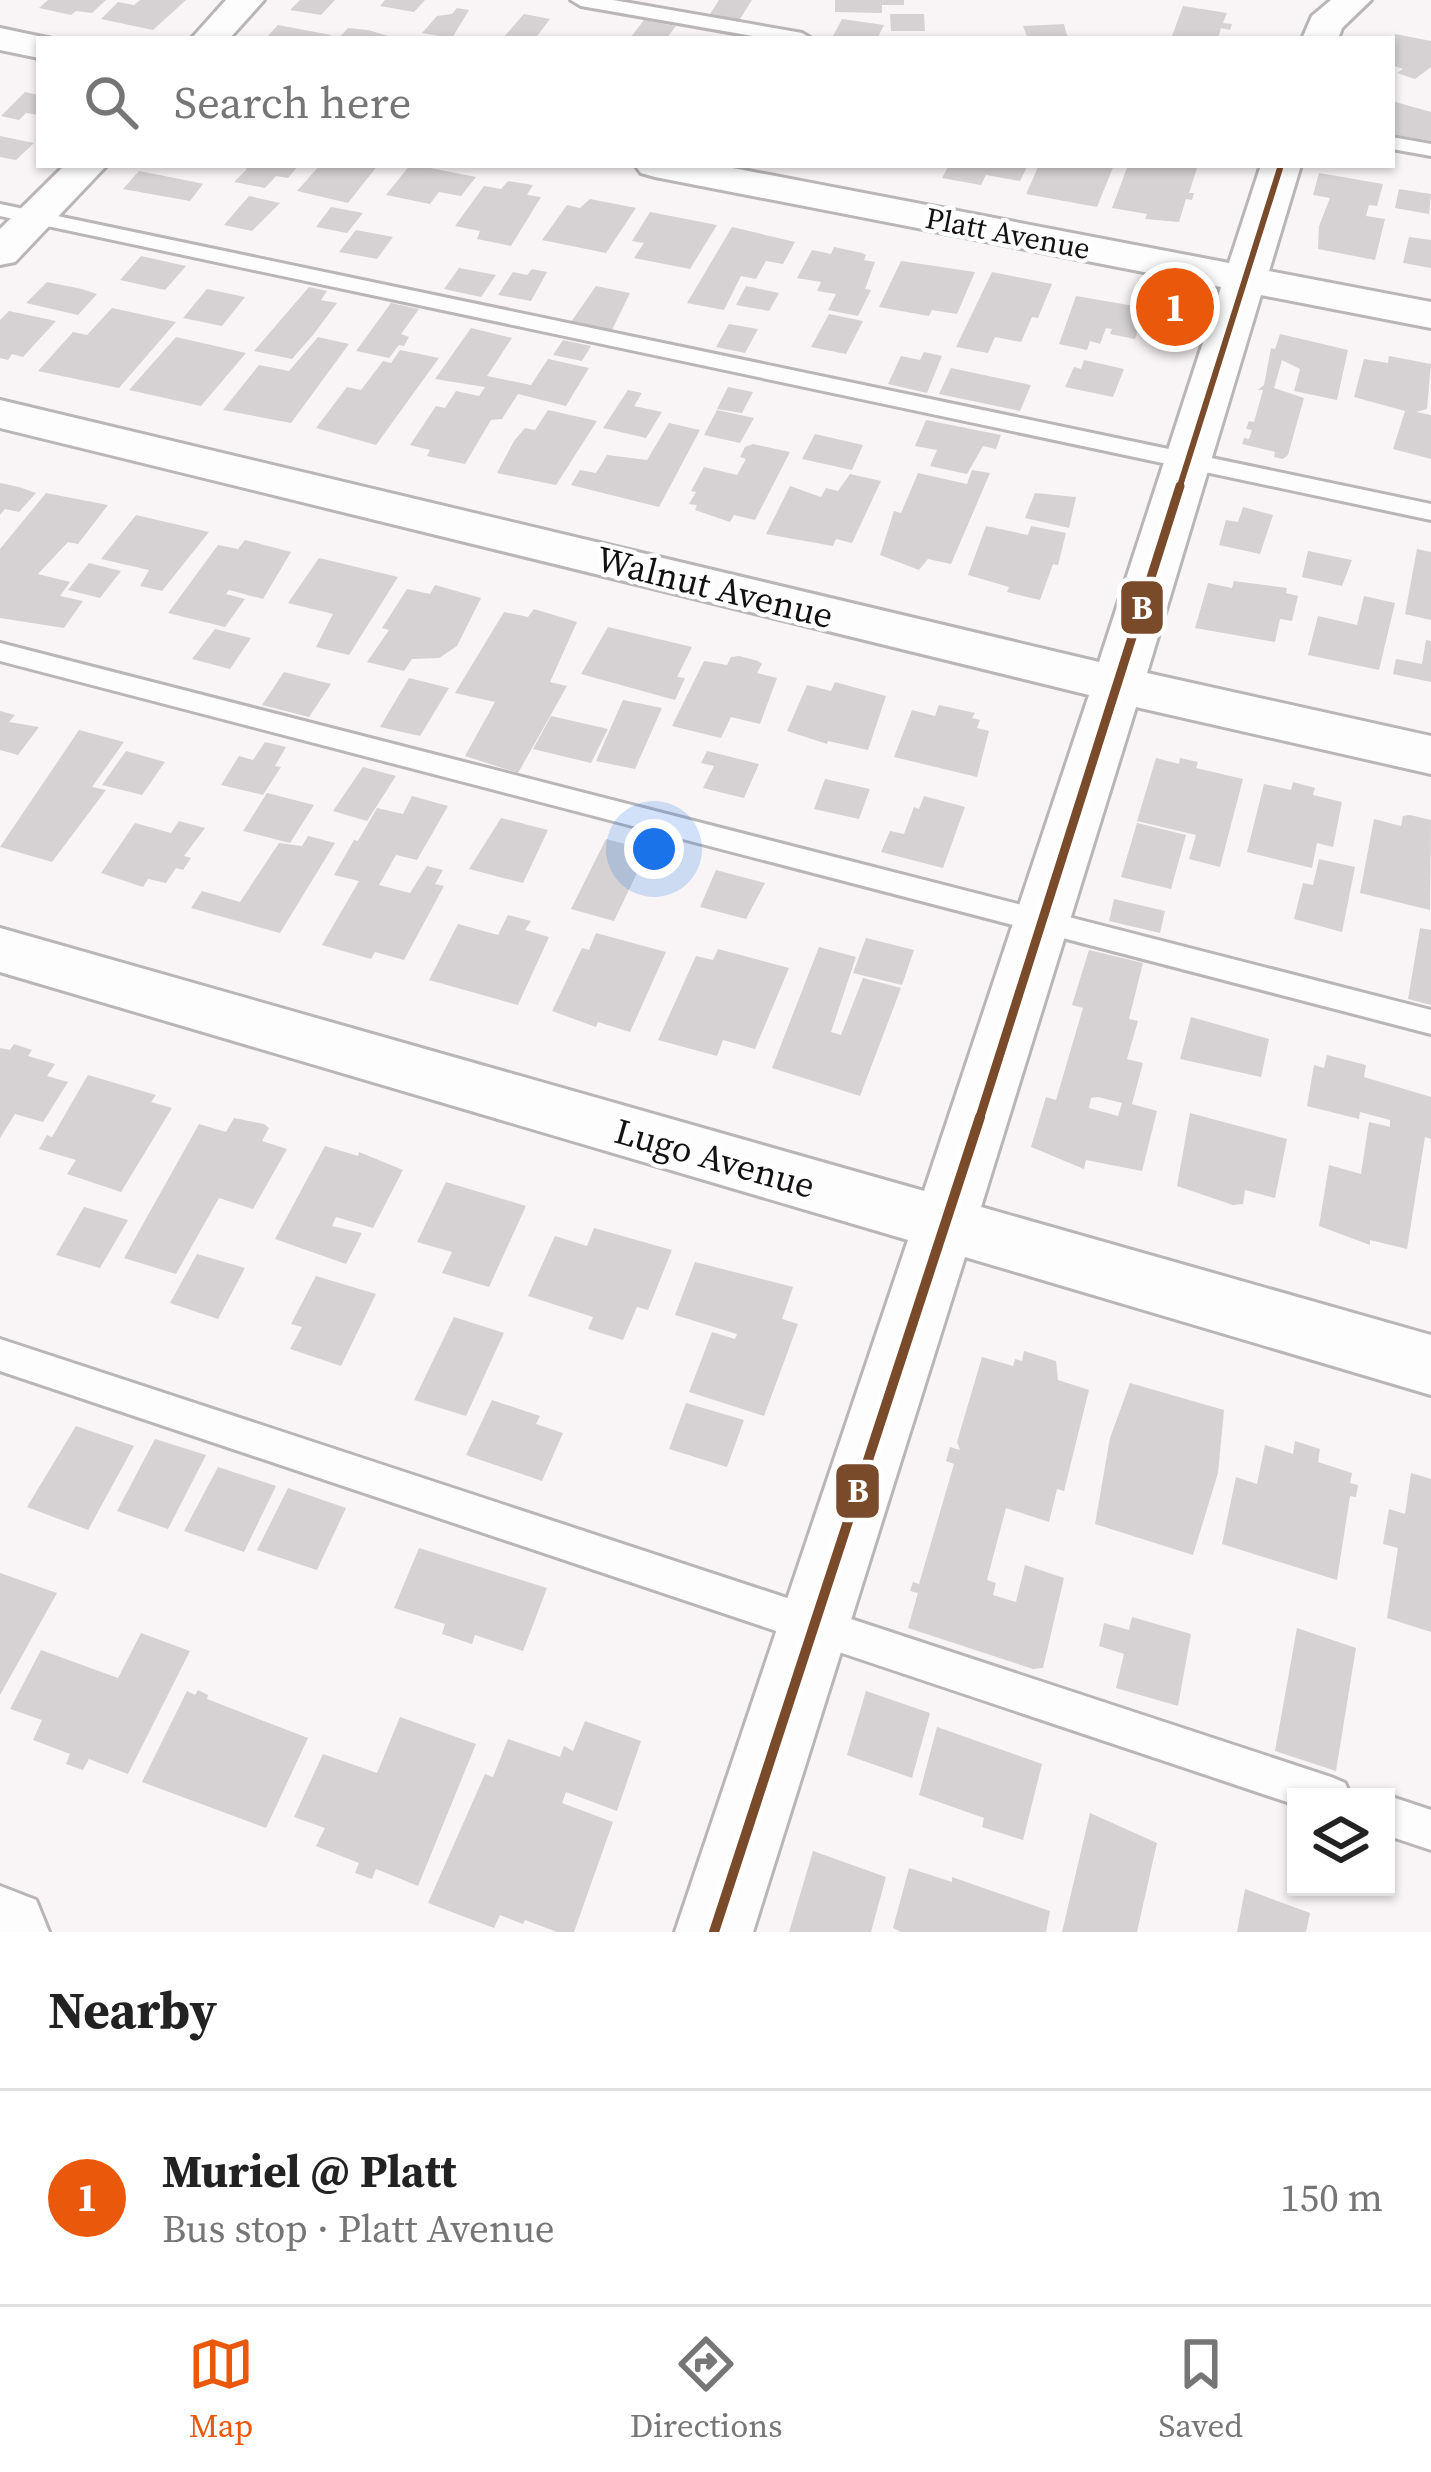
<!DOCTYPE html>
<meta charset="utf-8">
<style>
:root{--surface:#fff;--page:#f6f6f6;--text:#222;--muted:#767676;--line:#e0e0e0;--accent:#ea580c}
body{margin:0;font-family:"Source Serif 4",serif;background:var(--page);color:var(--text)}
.controls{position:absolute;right:36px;bottom:36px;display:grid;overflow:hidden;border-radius:0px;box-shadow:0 3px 9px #0004}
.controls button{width:108px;height:108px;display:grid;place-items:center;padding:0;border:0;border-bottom:3px solid var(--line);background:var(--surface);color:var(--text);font:60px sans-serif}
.you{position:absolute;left:654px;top:849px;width:42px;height:42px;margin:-30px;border:9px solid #fff;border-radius:50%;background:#1a73e8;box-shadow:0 0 0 18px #1a73e833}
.badge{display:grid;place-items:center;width:78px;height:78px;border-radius:50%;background:var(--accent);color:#fff;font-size:39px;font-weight:700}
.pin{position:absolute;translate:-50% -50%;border:6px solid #fff;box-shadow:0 3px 12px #0006}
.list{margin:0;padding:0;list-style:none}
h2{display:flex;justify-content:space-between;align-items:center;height:156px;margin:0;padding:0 48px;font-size:51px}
h2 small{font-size:39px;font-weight:400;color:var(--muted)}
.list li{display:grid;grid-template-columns:78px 1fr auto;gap:36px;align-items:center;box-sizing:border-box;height:216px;padding:0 48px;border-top:3px solid var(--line)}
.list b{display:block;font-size:45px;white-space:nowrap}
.list p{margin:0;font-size:39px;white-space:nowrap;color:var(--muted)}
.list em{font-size:39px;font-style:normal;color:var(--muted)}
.icon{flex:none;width:66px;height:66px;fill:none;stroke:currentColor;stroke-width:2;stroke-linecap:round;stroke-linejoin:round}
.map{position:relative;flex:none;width:1431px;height:1932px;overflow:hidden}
.search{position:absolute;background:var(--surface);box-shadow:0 3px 9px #0004;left:36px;right:36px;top:36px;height:132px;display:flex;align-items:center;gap:30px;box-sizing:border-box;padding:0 42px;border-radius:0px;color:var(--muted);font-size:45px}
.sheet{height:372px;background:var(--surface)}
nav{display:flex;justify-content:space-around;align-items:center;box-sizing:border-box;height:168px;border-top:3px solid var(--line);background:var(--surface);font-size:33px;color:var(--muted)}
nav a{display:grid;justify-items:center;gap:6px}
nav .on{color:var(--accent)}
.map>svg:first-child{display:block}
.building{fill:#d6d1d3;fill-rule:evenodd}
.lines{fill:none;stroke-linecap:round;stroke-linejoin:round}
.service-casing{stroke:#bab6b7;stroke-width:6}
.minor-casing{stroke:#bab6b7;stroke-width:6}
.tertiary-casing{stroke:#bab6b7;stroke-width:6}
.service{fill:#fefdfe;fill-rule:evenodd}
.minor{fill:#fefdfe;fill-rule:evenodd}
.tertiary{fill:#fefdfe;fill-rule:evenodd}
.bus-1-far2-casing{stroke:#fff;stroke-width:12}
.bus-1-far1-casing{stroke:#fff;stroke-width:18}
.bus-1-casing{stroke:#fff;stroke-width:20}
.bus-1-far2{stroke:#7a4b2a;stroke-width:6}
.bus-1-far1{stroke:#7a4b2a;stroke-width:9}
.bus-1{stroke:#7a4b2a;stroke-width:10}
.labels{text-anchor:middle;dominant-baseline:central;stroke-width:9;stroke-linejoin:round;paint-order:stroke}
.far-street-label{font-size:30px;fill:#141112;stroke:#fff}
.street-label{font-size:36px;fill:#141112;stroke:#fff}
.line-badge{stroke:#fff;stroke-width:4.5}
.badge-label{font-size:33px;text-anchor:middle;font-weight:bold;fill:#fff}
</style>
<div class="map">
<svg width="1431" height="1932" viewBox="0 0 1431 1932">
<rect width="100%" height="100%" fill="#f9f4f6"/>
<path class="building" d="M48,0H106L92,13L76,11L71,15L39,8Z
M140,0H186L153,30L101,19L118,2L134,5Z
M300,0H335L321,15L290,10Z
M385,0H425L414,12L380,6Z
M719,0H752L738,22L708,17Z
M835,0H904V5H882V13L835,12Z
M1183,6L1227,13L1223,23L1232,24L1230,30L1221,28L1218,38L1171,39Z
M457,8L469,10L452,38L422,33L437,16L452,14Z
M524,14L550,19L535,39H502Z
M890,14H924L925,31H891Z
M842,19L884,25L877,39L833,36Z
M644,20L676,26L666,39L631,37Z
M1064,24L1068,39H1028L1023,26Z
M278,25L331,35L327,39H265Z
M348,28L368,30L399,39H338Z
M1395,34L1431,41V67L1415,79L1397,73L1403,69L1392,65Z
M25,92L39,95V115L26,113L19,120L1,116Z
M1392,101L1431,112V141L1392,134Z
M0,136L34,143L16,160L0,157Z
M240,165H299L288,178L276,176L265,188L234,182L247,169Z
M320,165H378L348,203L297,191Z
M410,165H415L476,177L461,196L439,192L430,204L386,195Z
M949,165H1028L1020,181L986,175L981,185L942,178Z
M1039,165H1114L1097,207L1026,194Z
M1128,165H1198L1189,193H1194L1192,200L1186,199L1179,222L1145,219L1147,214L1112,208Z
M139,171L195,182L203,184L190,201L123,189Z
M1319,173L1383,184L1377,206L1369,205L1366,216L1385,219L1375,260L1318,249L1319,226L1330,198L1313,195Z
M508,181L533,185L527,195L541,197L511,246L477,239L480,231L455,226L484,186L501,189Z
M1399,189L1431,194L1429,214L1395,208Z
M249,196L280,203L252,231L224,225Z
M590,199L636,208L606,253L542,240L567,205L580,208Z
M331,207L363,213L347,233L316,227Z
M650,212L717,225L690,269L634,258L644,243L632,241Z
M732,227L795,242L783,264L766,261L756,279L741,276L724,310L687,303Z
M356,230L393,237L377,259L339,252Z
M1409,237L1431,240V268L1403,263Z
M834,247L862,253L866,255L864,260L875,262L865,289L871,290L858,316L828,310L836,294L817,291L821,282L797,278L812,250L831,254Z
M141,256L186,266L165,290L120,280Z
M901,261L975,272L957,314L932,310L929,316L879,307Z
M459,268L496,275L481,297L444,289Z
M532,269L547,272L531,301L498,295L513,272L527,275Z
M992,272L1052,284L1038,318L1032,317L1021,342L995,337L988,353L956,347Z
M47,282L82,289L97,294L78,315L26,303Z
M596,286L630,293L612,330L571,322Z
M746,286L779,293L769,311L736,305Z
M309,287L327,291L321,300L337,303L313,335L292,359L254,351Z
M207,289L245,297L222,326L183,318Z
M1076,296L1146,308L1135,339L1110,334L1112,329L1106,328L1100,344L1090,341L1087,350L1059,344Z
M391,303L419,309L401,334L409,337L404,346L399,345L389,358L356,351Z
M112,308L176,322L119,388L38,371L73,332L87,335Z
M9,311L56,321L23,357L12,354L8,360L0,358V320Z
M829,314L863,321L846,354L811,347Z
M729,324L758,329L745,353L716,347Z
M471,328L512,338L487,376L531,385L548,359L589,368L566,406L518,394L502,419L491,420L465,464L427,456L430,450L410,445L436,406L445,408L456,391L479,396L485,387L435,379Z
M1280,334L1348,350L1337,400L1294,391L1300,369L1282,360L1274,388L1304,398L1288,455L1283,459L1274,457L1275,452L1242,444L1244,438L1249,439L1252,430L1246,429L1249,421L1254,422L1263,390H1258L1264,385L1271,348L1275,349Z
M176,337L246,353L201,406L129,390Z
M318,337L349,344L291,423L223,410L259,365L289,371Z
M563,340L591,346L582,361L553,355Z
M400,350L439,358L376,445L316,428L347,387L361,390L383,361L391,363Z
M924,352L942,356L927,393L888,384L901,356L920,360Z
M1389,356L1431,364L1427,409L1416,412L1431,415V459L1393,449L1405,411L1354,397L1364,359L1388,363Z
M1084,360L1124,369L1113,397L1065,387L1074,367L1081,369Z
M951,368L1031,385L1020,411L939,394Z
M728,387L753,392L742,413L717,409Z
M628,390L642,393L634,406L662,412L646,438L603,428Z
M548,410L597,421L556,485L497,473L514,441L525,428L535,430Z
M717,410L754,418L740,443L704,435Z
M926,420L1001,435L996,449L983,446L967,474L930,466L937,450L915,446Z
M669,423L700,430L659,507L571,485L580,470L596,473L607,455L647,460Z
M815,434L863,445L852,470L802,459Z
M753,444L790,452L755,520L734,515L730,522L695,510L697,505L689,504L696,492L691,491L704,467L737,475L746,459L740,457L745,447Z
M972,470L990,473L951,564L928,559L919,570L880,555L894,511L901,513L918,473L967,484Z
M850,474L881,481L852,543L836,539L833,546L766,534L790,486L821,497L826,488L838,491Z
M0,483L19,487L36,493L19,512L5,509L0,515Z
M46,493L108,505L78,544L68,542L38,574L70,582L60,596L83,601L64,628L0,618V549Z
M1035,493L1076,497L1069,528L1025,518Z
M1243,507L1273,515L1260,554L1219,545L1226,520L1238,522Z
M136,515L209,532L162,591L140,586L149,570L101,559Z
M986,526L1028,535L1031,526L1066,533L1058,565L1053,564L1040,600L1007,592L1009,587L968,575Z
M245,540L291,552L263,599L229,590L226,594L245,599L225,627L168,613L218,545L238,549Z
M1417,549L1431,552V620L1405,614Z
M1308,551L1352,560L1342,586L1302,577Z
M319,558L398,577L349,655L316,647L333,614L288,603Z
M89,563L121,571L100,598L68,590Z
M1234,581L1287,588L1286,593L1298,596L1292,621L1280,619L1275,642L1195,628L1208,583L1232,588Z
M435,585L481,598L457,646L439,658L412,659L404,671L367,662L389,630L382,628L407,589L430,594Z
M1364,596L1395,603L1379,670L1308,655L1318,616L1357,625Z
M534,609L577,622L550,682L567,686L518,773L465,756L495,702L455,693L504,612L528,617Z
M608,627L692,647L677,677L685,678L675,700L581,674Z
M215,629L251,638L230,669L192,659Z
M1426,640L1431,641V682L1393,674L1396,659L1422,664Z
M739,656L758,661L762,664L757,673L777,678L760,724L731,717L721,738L672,726L704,661L727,665L731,657Z
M284,672L331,684L309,717L262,705Z
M409,678L449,688L420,736L380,727Z
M835,682L886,696L868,750L828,741L827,744L787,731L807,685L831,691Z
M623,700L662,708L635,769L596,761Z
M939,705L975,713L972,718L980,720L977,728L989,731L977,777L894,757L912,710L935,716Z
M0,711L15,715L9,722L39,727L18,755L0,750Z
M551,716L608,729L591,763L533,749Z
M79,730L124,742L92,787L106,790L52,862L0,847Z
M265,742L286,747L275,766L281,767L263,795L221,785L239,756L253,760Z
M126,751L165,762L142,795L102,785Z
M707,751L759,764L744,798L703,788L714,766L701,763Z
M1156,758L1179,764L1180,758L1198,762L1196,768L1243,779L1220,867L1189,859L1196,835L1137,821Z
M363,767L396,776L367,821L333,811Z
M825,779L870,789L859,819L814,809Z
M1293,782L1315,788L1313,795L1342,802L1333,847L1317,843L1312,868L1247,852L1264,784L1291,790Z
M267,793L314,805L290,843L243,831Z
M412,796L448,806L417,860L396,855L379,885L410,893L427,866L443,870L435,884L444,886L404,960L375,952L371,959L322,945L359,881L334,875L354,840L358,841L377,808L403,814Z
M924,796L965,807L943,868L881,852L890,831L904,834L914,807L919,809Z
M1410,815L1431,820L1430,910L1360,893L1374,819L1401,826L1403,816Z
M501,818L548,830L523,883L469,869Z
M179,821L205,828L184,856L191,858L183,870L176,868L166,883L148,879L143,887L101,873L135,823L171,833Z
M1137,823L1186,835L1171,889L1121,877Z
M308,836L335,843L280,933L191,908L202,891L240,902L279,843L302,846Z
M606,839L648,850L614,921L571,909Z
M1319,859L1355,867L1342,932L1294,919L1303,883L1313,885Z
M716,870L765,883L746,919L700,907Z
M1114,899L1165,911L1160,933L1109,921Z
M508,915L531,921L525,930L549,937L518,1005L429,980L458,924L498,935Z
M1420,928L1431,930V1005L1408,999Z
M596,933L666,952L630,1032L598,1022L596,1027L552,1011L582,948L589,950Z
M866,938L914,950L902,985L853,973Z
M819,947L856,957L831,1032L841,1035L863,978L901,988L860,1096L772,1068Z
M718,949L789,968L755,1049L723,1040L717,1056L658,1040L696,956L713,960Z
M1089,950L1143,963L1129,1019L1138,1021L1127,1059L1143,1063L1132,1104L1157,1111L1142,1171L1086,1160L1084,1169L1031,1147L1046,1097L1056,1100L1083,1008L1072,1005ZM1098,1097L1122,1103L1118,1116L1089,1108L1091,1098Z
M1191,1017L1269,1039L1261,1077L1180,1059Z
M14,1044L32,1050L28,1056L55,1064L47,1076L68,1082L43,1122L15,1114L0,1138V1048L10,1050Z
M1327,1055L1366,1065L1364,1077L1431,1097V1139L1425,1137L1407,1249L1370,1240V1245L1319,1226L1329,1165L1361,1174L1369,1122L1390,1127V1120L1360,1112L1359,1119L1307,1106L1314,1065L1324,1068Z
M88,1075L156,1095L151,1102L172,1108L121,1192L67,1174L76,1160L39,1149L47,1135L52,1137Z
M1190,1113L1287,1139L1275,1198L1245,1190L1243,1204L1233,1205L1177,1186Z
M234,1118L264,1124L269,1128L262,1141L287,1149L253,1209L219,1198L176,1274L124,1258L199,1124L226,1132Z
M325,1146L358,1156L359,1152L403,1170L373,1228L336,1217L332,1226L362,1233L346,1264L275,1239Z
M446,1182L526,1206L489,1287L442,1273L452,1252L417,1242Z
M84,1207L128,1220L100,1268L56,1255Z
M594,1228L672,1250L648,1310L637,1307L623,1340L588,1329L593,1317L528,1296L555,1236L587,1246Z
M197,1254L245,1268L218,1319L170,1303Z
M695,1262L793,1287L782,1319L798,1324L764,1416L689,1392L712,1332L735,1339L737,1334L675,1315Z
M316,1276L376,1294L341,1366L290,1349L302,1327L291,1324Z
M454,1317L504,1333L466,1416L414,1400Z
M1024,1351L1056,1361L1058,1380L1089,1390L1064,1491L1057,1489L1049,1522L1006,1508L987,1580L996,1583L993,1595L1016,1602L1025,1565L1064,1578L1043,1668L1033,1669L908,1628L918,1593L910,1591L913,1582L919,1584L954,1464L946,1461L950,1447L960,1450L957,1442L982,1357L1013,1366L1015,1359L1022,1361Z
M1130,1383L1224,1410L1218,1473L1193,1555L1095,1524L1110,1438Z
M492,1400L540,1416L536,1424L563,1433L542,1481L466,1455Z
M686,1403L744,1420L727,1467L669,1449Z
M76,1426L134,1446L88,1530L27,1507Z
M155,1439L206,1455L168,1529L117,1511Z
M1295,1441L1320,1449L1318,1462L1352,1473L1350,1483L1358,1485L1356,1497L1350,1496L1337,1580L1222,1544L1236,1477L1257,1484L1265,1445L1293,1454Z
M218,1467L276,1486L244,1552L184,1531Z
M1411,1473L1431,1479V1632L1387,1618L1398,1548L1383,1544L1389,1509L1405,1514Z
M288,1488L346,1508L317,1570L257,1550Z
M419,1548L547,1588L523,1651L475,1635L472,1644L442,1634L445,1624L394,1608Z
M0,1573L57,1593L0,1695Z
M1132,1617L1191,1634L1178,1706L1116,1688L1124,1654L1099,1646L1104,1623L1129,1630Z
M1297,1628L1356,1648L1336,1771L1275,1751Z
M141,1633L190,1651L128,1774L89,1759L83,1770L66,1764L70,1754L33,1740L42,1720L10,1709L41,1650L118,1678Z
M198,1690L208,1695L207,1699L308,1738L266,1828L142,1782L187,1691L195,1695Z
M866,1691L930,1713L912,1778L847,1755Z
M400,1717L476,1744L418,1886L376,1869L372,1879L355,1873L359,1863L316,1846L325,1828L294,1817L323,1754L377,1773Z
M585,1721L641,1741L617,1811L566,1792L562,1803L613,1822L574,1932H557L525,1920L523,1924L500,1915L494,1928L428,1903L485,1774L493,1777L508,1739L560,1757L564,1746L573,1751Z
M937,1727L1042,1764L1023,1840L982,1827L984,1818L919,1795Z
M1090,1813L1157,1843L1137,1932H1062Z
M813,1851L886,1877L871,1932H789Z
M909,1868L952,1882V1877L1050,1911L1046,1932H901L893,1928Z
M1245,1889L1310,1913L1306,1932H1237Z"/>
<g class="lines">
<defs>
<path id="service" d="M571,0H613L802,33L812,39H769L581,6Z
M1392,137L1431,144V156L1392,149Z
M0,204L1431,504V520L0,216Z
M0,643L1431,1010V1034L0,661Z
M0,1339L1331,1777L1345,1783L1351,1797H1296V1805L0,1371Z
M1386,1795L1431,1810V1850L1386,1835V1797H1382Z"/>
<path id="minor" d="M226,0H264L229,39H191Z
M1331,0H1371L1342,28L1338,39H1302L1312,16Z
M0,28L52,39H39V58L0,50Z
M65,165H107L15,262L0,265V229Z
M635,165H717L1229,263L1261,165H1301L1269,271L1431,302V328L1261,295L1147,673L1431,736V774L1136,707L981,1207L1431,1335V1395L965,1257L753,1932H675L908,1240L0,972V928L924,1191L1089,695L0,428V400L1099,662L1221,287L655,177L641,173Z"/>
<path id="tertiary" d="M0,1886L36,1900L49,1932H0Z"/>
</defs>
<use href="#service" class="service-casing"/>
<use href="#minor" class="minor-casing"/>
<use href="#tertiary" class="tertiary-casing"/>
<use href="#service" class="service"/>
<use href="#minor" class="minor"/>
<use href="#tertiary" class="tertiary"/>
<defs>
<path id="bus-1-far2" d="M1179,489L1281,165"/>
<path id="bus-1-far1" d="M979,1120L1180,486"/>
<path id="bus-1" d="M714,1932L980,1117"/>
</defs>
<use href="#bus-1-far2" class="bus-1-far2-casing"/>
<use href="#bus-1-far1" class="bus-1-far1-casing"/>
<use href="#bus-1" class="bus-1-casing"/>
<use href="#bus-1-far2" class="bus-1-far2"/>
<use href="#bus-1-far1" class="bus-1-far1"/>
<use href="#bus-1" class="bus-1"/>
</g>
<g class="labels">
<g class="far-street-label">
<text transform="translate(1008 233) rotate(11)">Platt Avenue</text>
</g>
<g class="street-label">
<text transform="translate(715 587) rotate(14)">Walnut Avenue</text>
<text transform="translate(715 1158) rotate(16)">Lugo Avenue</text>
</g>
</g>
<g class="line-badge">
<rect x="1119" y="579" width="46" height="57" rx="12" fill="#7a4b2a"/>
<rect x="834" y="1462" width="47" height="58" rx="12" fill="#7a4b2a"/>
</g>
<g class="badge-label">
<text x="1142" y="619">B</text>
<text x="858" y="1502">B</text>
</g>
</svg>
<div class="controls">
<button><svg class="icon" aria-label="layers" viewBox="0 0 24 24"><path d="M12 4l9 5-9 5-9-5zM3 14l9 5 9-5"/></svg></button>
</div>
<div class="you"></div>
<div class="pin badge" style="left:1175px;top:307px">1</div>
<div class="search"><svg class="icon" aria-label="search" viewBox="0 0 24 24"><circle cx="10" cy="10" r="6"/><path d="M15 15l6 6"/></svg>Search here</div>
</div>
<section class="sheet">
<h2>Nearby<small></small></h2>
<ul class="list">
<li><span class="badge">1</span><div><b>Muriel @ Platt</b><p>Bus stop · Platt Avenue</p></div><em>150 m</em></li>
</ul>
</section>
<nav>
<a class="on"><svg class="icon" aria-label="map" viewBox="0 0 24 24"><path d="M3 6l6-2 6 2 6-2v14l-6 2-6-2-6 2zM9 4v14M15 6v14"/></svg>Map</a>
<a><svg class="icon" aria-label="directions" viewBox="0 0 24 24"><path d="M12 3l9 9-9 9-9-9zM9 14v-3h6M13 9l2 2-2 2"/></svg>Directions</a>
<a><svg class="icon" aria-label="saved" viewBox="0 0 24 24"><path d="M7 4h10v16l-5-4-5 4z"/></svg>Saved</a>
</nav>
